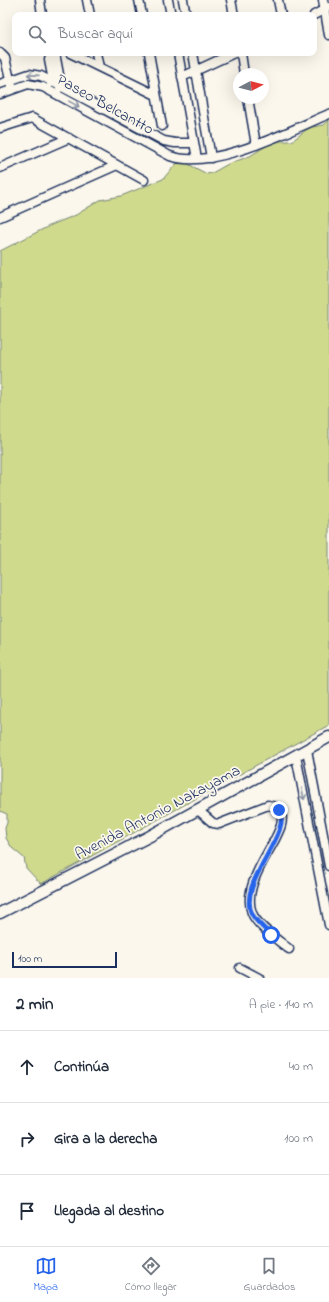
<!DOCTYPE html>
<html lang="es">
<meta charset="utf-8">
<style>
:root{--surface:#fff;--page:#f2f2f3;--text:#1f2937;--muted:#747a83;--line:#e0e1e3;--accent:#2563eb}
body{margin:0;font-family:"Indie Flower",sans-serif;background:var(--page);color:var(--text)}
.compass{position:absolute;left:233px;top:68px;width:36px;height:36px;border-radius:50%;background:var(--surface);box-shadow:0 4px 16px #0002;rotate:83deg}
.scale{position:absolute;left:12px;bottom:10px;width:105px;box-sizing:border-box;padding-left:4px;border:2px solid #1b2f5e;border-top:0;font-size:11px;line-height:14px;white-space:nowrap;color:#1b2f5e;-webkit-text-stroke:3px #fbf7ec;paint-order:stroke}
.stop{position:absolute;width:12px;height:12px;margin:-9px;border:3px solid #2563eb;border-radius:50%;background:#fff}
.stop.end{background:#2563eb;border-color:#fff;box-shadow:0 1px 4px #0008}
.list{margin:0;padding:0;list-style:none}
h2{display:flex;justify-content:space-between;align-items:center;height:52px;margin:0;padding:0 16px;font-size:17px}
h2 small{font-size:13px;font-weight:400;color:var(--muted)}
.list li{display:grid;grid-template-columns:26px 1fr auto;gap:12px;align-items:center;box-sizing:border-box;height:72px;padding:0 16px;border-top:1px solid var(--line)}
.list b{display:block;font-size:15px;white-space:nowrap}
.list em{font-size:13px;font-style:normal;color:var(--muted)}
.icon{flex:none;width:22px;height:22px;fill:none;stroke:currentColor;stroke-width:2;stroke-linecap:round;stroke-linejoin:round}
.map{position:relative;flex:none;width:329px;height:978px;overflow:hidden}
.search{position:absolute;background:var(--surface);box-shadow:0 4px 16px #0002;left:12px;right:12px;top:12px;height:44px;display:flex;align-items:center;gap:10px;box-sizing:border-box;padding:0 14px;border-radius:8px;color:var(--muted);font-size:15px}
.sheet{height:268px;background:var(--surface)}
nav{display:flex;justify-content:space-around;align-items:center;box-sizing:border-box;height:56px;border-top:1px solid var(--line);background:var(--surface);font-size:11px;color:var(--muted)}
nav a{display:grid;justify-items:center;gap:2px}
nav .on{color:var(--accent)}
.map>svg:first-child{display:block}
.green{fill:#cfda8d;stroke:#758476}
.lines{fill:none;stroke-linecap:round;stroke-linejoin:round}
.minor-casing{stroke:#1b2f5e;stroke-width:11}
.major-casing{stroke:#1b2f5e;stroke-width:13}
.minor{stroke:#fbf7ec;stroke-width:8}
.major{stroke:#fbf7ec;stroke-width:10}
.oneway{stroke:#8b93a5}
.route{stroke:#2563eb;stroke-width:5}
.labels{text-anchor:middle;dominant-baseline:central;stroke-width:3.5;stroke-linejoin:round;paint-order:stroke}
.street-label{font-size:16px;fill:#1b2f5e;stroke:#fbf7ec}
</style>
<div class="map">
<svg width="329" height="978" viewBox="0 0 329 978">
<rect width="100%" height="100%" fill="#fbf7ec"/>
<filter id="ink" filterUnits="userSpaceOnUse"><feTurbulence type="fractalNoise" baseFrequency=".025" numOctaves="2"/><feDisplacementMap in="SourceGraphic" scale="8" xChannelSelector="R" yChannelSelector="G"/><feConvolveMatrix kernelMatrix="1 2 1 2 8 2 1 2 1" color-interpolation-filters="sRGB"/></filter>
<g filter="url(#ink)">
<path class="green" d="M329,120V725L41,884L26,868L24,858L12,848L6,838L5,828L7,823V814L0,811V251L51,225L76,215L100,200L121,196L163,179L175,165L180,162L186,163L207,174L212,173L228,164L250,156L266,146L280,141H292L306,130L312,127L324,125Z"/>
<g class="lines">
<defs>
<path id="minor" d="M40,0L42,15
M87,0L90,15
M139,0L142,15
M168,0L171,15
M183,0L186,15
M231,0L234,15
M278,0L281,15
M323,0L329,35
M314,15L329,7
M0,53L5,58L11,84
M51,53L49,60L53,81L51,83
M55,53L61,85L60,88
M70,53L156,95
M96,53L99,67
M149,53L162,126
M178,53L197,159
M193,53L211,158
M241,53L244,74
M182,77L234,53
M0,84L29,74L41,76L164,141L175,143H194
M0,94L28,84L43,87L170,156C212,171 289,131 329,114
M248,98L256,145
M0,128L32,118L144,180
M0,168L69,138
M0,217L117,165
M307,750L329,866
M296,756L329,925
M198,810L213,823L219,824L268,805L276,807L281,812C284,823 279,831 274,841C264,860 243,890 252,913C257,926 278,940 289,949
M240,968L259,978"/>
<path id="major" d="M0,913L150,836L329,737"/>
</defs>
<use href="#minor" class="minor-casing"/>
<use href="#major" class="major-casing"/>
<use href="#minor" class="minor"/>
<use href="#major" class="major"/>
</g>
<defs><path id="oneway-shaft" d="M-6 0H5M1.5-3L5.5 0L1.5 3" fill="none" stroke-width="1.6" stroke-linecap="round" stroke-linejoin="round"/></defs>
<g class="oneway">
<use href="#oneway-shaft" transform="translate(33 75) rotate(-176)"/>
<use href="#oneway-shaft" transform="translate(74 104) rotate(29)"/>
<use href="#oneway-shaft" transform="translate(303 794) rotate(79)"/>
</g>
</g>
<g class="lines" filter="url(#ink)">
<path class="route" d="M271,935C265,929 256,922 252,914C236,884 294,832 279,810"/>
</g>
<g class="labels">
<g class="street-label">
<text transform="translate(105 105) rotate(29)">Paseo Belcantto</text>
<text transform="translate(158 813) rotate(-28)">Avenida Antonio Nakayama</text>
</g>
</g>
</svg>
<svg class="compass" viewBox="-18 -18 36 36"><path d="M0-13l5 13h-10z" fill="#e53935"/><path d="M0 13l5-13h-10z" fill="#747a83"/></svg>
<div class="scale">100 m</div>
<div class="stop" style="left:271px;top:935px"></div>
<div class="stop end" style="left:279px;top:810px"></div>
<div class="search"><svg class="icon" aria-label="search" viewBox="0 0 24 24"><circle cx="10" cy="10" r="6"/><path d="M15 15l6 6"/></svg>Buscar aquí</div>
</div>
<section class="sheet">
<h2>2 min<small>A pie · 140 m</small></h2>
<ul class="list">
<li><svg class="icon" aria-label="ahead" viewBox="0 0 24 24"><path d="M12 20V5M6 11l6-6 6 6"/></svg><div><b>Continúa</b></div><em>40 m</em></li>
<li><svg class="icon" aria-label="right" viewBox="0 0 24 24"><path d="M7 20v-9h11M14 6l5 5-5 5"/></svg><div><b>Gira a la derecha</b></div><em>100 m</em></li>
<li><svg class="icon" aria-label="arrive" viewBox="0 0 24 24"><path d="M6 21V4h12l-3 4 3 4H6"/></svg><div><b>Llegada al destino</b></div></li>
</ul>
</section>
<nav>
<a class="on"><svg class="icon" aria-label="map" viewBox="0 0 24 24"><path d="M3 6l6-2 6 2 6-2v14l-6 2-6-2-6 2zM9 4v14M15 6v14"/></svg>Mapa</a>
<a><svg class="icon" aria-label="directions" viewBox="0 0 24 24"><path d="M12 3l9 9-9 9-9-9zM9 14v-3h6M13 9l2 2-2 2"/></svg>Cómo llegar</a>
<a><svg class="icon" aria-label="saved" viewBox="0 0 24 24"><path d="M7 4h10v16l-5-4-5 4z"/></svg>Guardados</a>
</nav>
